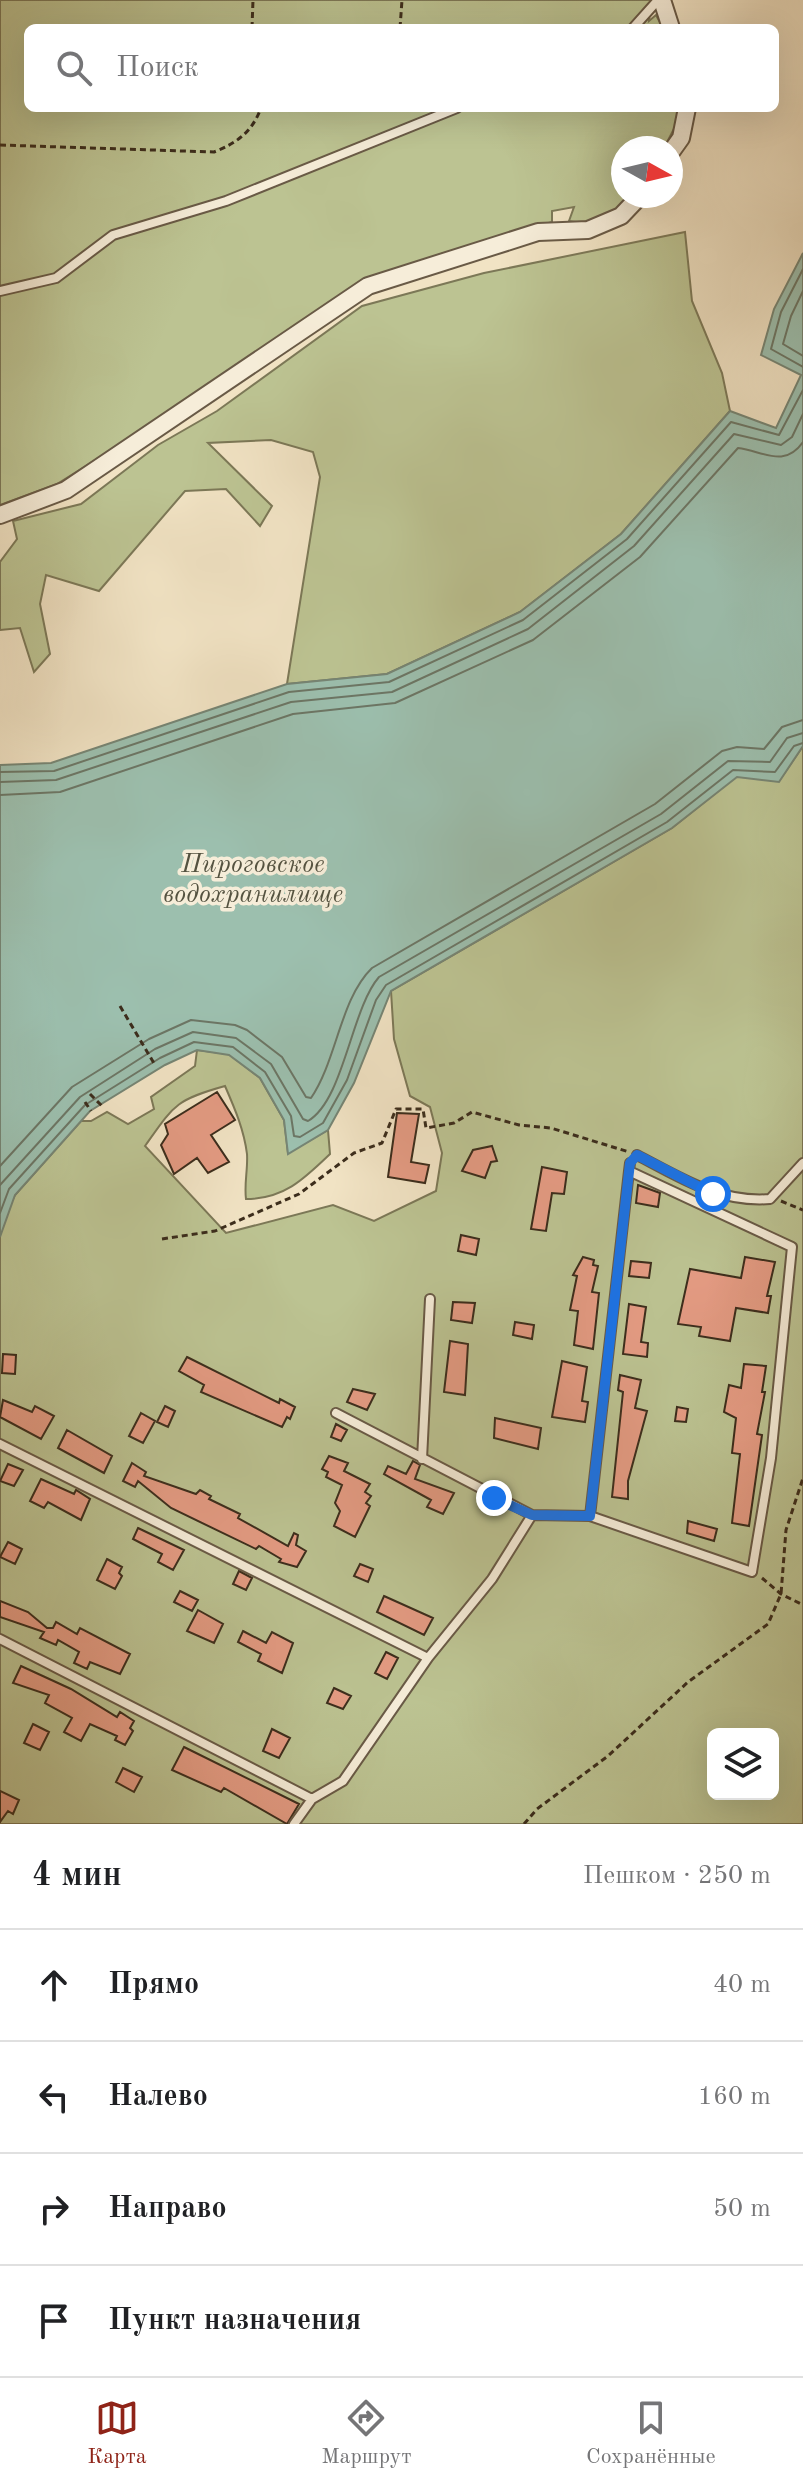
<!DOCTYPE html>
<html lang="ru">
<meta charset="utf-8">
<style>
:root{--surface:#fff;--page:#f2f2f2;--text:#202124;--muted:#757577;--line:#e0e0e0;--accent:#8f2418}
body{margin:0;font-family:"Old Standard TT",serif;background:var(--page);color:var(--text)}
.controls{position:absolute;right:24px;bottom:24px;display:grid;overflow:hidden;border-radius:12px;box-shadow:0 8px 32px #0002}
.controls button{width:72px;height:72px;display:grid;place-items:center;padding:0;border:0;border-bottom:2px solid var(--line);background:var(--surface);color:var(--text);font:40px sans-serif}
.compass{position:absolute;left:611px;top:136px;width:72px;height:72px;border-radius:50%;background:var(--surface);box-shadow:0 8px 32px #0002;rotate:98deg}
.stop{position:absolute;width:24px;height:24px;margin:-18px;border:6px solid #1a73e8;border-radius:50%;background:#fff}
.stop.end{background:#1a73e8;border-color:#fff;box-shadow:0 2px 8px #0008}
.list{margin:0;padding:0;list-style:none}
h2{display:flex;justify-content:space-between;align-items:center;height:104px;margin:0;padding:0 32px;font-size:34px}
h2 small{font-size:26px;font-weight:400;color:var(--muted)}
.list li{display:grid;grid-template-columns:52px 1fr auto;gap:24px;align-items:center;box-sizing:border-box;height:112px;padding:0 32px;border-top:2px solid var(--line)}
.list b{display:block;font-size:30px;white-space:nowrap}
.list em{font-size:26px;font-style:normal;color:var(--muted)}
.icon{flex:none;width:44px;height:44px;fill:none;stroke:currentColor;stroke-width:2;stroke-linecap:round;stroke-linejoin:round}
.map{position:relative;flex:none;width:803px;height:1824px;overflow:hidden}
.search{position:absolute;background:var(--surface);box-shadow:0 8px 32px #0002;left:24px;right:24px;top:24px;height:88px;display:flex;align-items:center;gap:20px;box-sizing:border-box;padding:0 28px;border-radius:12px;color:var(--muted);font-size:30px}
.sheet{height:552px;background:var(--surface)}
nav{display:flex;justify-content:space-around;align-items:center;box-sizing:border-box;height:112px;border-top:2px solid var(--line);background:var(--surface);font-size:22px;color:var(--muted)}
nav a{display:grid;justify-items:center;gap:4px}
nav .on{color:var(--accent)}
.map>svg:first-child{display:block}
.green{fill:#bcc392;stroke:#7c7857;stroke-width:2;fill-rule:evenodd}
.water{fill:#9cbfae;stroke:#768574;stroke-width:2}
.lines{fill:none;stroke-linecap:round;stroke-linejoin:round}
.shore{stroke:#6c7665;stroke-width:2}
.building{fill:#e49b83;stroke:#3c2d1c;stroke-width:2}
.service-casing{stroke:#695a46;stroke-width:12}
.minor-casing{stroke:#695a46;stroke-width:20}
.path{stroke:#3c2d1c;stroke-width:3;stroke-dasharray:6 4;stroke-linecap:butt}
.service{stroke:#f6edd9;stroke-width:8}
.minor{stroke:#f6edd9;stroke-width:16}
.route{stroke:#1a73e8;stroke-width:10}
.labels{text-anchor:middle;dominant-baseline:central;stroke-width:7;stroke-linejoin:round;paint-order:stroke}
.water-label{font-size:26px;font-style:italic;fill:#545240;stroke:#f6edd9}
</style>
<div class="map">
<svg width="803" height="1824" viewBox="0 0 803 1824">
<rect width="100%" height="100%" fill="#f1e3c4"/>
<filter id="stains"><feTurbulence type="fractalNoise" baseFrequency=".0025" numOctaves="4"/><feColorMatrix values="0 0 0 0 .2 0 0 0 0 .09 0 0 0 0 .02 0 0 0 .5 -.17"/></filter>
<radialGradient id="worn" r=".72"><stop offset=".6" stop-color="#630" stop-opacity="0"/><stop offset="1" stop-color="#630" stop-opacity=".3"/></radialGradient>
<path class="green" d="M0,0H651L649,21L656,15L663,28H28V108H678L677,123L664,148H623V196H633C620,213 589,226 569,221L574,207L552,211V222L441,254L356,285L164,417L57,484L0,505Z
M685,232L692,301L722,373L730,411L621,534L520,612L387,674L287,684L320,477L313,452L271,440L208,443L272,506L260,526L226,489L185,491L99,591L46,575L40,604L50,654L34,672L20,628L0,630V562L17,539L13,521L81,504L158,445L217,411L362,306L484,273Z
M803,746V1824H0V1224L15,1195L81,1121H91L107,1112L128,1124L154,1109L151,1097L195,1066L197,1050L229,1054L260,1078L284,1120L288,1153L328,1130L330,1154C304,1179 284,1199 246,1199C244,1184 248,1169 247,1154C244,1130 235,1109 225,1086C175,1100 174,1105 145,1146L226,1233L333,1205L374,1221L436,1191L442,1153L430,1107L410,1096L394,1039L391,991L672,828L737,776L779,781ZM713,1734H773V1794H713Z"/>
<path class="water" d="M803,253V746L779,782L737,777L672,828L391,991L354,1083L328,1130L288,1154L284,1120L260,1078L229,1055L197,1050L165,1065L90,1111L15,1195L0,1237V765L51,763L287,684L387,674L520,612L621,534L730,411L776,428L801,375L761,355L774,309Z"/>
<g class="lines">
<path class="shore" d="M803,269L781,312L771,349L803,367
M803,291L791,316L783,344L803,356
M0,772L54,771L289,692L389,682L523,620L627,539L731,422L779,435L803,390
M0,782L56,780L291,702L392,692L528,629L634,546L734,434L781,445L792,437L803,414
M0,795L60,792L293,714L395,703L533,640L640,557L738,448C763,451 784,469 803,442
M0,1166L72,1087L149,1039L191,1020L235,1025L247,1030L282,1057L306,1097L311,1098C337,1060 340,999 372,968L655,804L722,751L737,747L764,749L782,727L803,720
M0,1185L80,1097L155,1049L193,1032L236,1038L271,1064L303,1119L308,1121C344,1100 351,1009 379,977L661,814L728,761L770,762L787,738L803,733
M0,1213L9,1189L85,1105L160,1058L194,1042L233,1047L265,1072L291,1116L294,1136L300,1137L323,1123L347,1080L376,1000L386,985L667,822L733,770L775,772L794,746L803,743"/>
</g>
<path class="building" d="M217,1092L235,1120L211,1135L229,1162L208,1173L197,1158L174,1174L161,1145L168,1134L165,1124Z
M397,1113L419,1114L411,1162L429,1165L425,1183L388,1177Z
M492,1146L497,1161L491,1162L485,1178L462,1171L473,1150Z
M542,1167L567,1172L564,1194L552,1193L546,1231L531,1229Z
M638,1185L660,1193L658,1207L636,1203Z
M461,1235L479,1239L476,1255L458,1251Z
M583,1257L594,1260L593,1265L598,1266L592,1292L599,1293L593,1349L574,1345L578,1311L570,1310L577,1276L573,1275Z
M745,1257L775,1262L767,1296H771L768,1313L736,1308L730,1341L699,1336L701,1327L678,1324L690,1269L741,1278Z
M631,1261L651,1263L649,1278L629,1276Z
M453,1302L475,1303L472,1323L451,1320Z
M629,1304L646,1307L641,1342L648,1343L647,1357L623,1354Z
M515,1322L534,1325L532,1339L513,1335Z
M450,1341L468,1344L465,1395L444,1392Z
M3,1354L16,1355L15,1374L2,1373Z
M187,1357L279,1403L280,1399L295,1407L290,1419L287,1417L282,1427L201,1392L204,1385L179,1371Z
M562,1361L587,1367L582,1401L588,1402L585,1422L552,1417Z
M744,1364L766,1366L762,1392H765L757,1434L762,1435L749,1526L732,1523L740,1454L732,1453L736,1418L724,1412L729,1385L741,1388Z
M620,1375L641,1380L635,1408L647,1411L628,1481V1499L612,1497L623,1392L618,1390Z
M353,1389L375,1394L367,1410L347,1402Z
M3,1400L32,1412L35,1406L54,1416L41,1439L0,1417Z
M165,1406L175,1411L168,1427L157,1422Z
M677,1407L688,1409L686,1422L675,1421Z
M141,1413L155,1421L143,1443L129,1436Z
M495,1418L541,1428L538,1449L494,1438Z
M336,1424L347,1430L341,1441L331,1437Z
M67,1430L112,1456L104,1473L58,1448Z
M329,1456L348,1463L344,1471L370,1484L365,1492L371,1496L366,1503L370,1506L355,1537L334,1526L340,1511L335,1503L342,1485L326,1477L328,1472L322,1469Z
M413,1461L420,1465L415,1479L454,1493L443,1514L427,1507L431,1500L384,1474L388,1466L406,1474Z
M132,1463L146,1472L144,1476L196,1494L200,1490L211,1496L209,1499L240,1514L238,1518L288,1546L294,1533L298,1535L296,1545L306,1551L297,1567L279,1562L281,1559L259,1546L256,1549L171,1508L138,1481L135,1487L123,1481Z
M8,1464L23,1470L14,1486L0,1481Z
M41,1479L74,1494L76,1490L90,1499L81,1520L48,1502L44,1508L30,1501Z
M688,1521L717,1529L714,1541L687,1533Z
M138,1528L184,1550L173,1570L158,1562L162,1554L133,1539Z
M8,1542L22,1549L15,1564L0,1557Z
M107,1559L122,1567L119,1573L122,1576L115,1589L97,1580Z
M360,1564L373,1569L368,1582L354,1576Z
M239,1571L252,1578L246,1590L233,1584Z
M180,1591L198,1600L192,1611L174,1602Z
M384,1596L433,1618L424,1635L377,1612Z
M0,1601L28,1612L47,1628H53L56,1622L77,1634L80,1628L130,1654L120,1674L90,1662L87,1669L74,1663L79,1652L58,1640L56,1645L40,1638L44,1632L0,1617Z
M198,1610L223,1624L214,1643L187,1631Z
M243,1631L266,1643L272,1632L293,1643L282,1673L258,1661L261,1654L238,1642Z
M386,1652L398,1658L387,1679L375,1673Z
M21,1666L71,1689L117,1717L120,1712L134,1721L130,1728L133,1731L125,1745L115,1740L117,1736L90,1724L81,1741L64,1732L72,1718L45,1703L49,1695L13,1683Z
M334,1688L351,1696L343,1709L327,1703Z
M33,1724L49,1732L40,1750L24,1743Z
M272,1729L290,1738L279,1758L263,1751Z
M184,1747L299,1804L287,1824L224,1788L221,1792L172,1770Z
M123,1768L142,1777L134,1792L116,1782Z
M0,1791L19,1800L13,1814L8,1811L0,1822Z"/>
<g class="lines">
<defs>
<path id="service" d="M633,28L658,0
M0,291L56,278L113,235L226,201L457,108
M637,1155C681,1178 719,1203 770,1199L803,1163
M0,1444L428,1658
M422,1459L430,1299
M532,1515L590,1516L752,1572L771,1458L792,1247L629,1171L630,1163
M590,1516L629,1171
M0,1639L312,1799
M294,1824L312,1799L343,1781L428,1658L492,1579L532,1515L336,1413"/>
<path id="minor" d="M662,0L671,28
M671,152L681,138L687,108
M0,515L66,490L368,286L538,232L588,230L621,216L640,196"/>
</defs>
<use href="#service" class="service-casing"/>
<use href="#minor" class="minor-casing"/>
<path class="path" d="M252,28L253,0
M400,28L402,0
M0,145L214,152C237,143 252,132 261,108
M120,1006L155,1065
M90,1094L102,1106
M85,1102L91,1111
M781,1201L803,1210
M162,1239L215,1231L299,1194L354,1153L382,1143L396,1109H423L426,1128L454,1123L472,1112L519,1125L551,1128L629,1152
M762,1578L781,1594L803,1605
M524,1824L537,1809L608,1756L688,1682L768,1624L781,1594L786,1530L803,1478"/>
<use href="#service" class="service"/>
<use href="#minor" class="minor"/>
</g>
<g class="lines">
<path class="route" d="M494,1498L532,1515L590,1516L630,1163L637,1155L713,1194"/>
</g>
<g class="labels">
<g class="water-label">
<text x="253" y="865">Пироговское<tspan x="253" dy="30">водохранилище</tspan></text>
</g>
</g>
<rect width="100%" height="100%" filter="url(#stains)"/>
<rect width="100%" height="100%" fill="url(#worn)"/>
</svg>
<div class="controls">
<button><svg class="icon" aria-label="layers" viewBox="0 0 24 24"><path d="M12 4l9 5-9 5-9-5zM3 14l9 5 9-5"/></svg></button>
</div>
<svg class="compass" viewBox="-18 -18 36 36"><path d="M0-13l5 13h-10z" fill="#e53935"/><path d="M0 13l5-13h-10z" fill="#757577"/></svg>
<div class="stop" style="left:713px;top:1194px"></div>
<div class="stop end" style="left:494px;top:1498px"></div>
<div class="search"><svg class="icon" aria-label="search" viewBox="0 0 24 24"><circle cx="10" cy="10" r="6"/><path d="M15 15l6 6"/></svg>Поиск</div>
</div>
<section class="sheet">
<h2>4 мин<small>Пешком · 250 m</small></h2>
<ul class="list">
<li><svg class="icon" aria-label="ahead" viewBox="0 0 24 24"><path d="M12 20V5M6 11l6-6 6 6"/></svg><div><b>Прямо</b></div><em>40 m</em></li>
<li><svg class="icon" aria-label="left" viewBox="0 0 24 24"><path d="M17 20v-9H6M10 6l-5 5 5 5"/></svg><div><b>Налево</b></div><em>160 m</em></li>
<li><svg class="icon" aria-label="right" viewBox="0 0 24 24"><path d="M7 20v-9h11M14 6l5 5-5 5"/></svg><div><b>Направо</b></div><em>50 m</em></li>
<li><svg class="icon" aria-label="arrive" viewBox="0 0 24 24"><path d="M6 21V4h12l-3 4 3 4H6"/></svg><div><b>Пункт назначения</b></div></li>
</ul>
</section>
<nav>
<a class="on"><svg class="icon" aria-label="map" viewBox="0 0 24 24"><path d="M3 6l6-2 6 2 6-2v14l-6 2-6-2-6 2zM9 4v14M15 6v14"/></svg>Карта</a>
<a><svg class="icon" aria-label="directions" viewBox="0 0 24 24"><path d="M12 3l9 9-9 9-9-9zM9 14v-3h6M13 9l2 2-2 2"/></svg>Маршрут</a>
<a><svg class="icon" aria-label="saved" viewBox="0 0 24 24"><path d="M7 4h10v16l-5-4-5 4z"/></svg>Сохранённые</a>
</nav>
